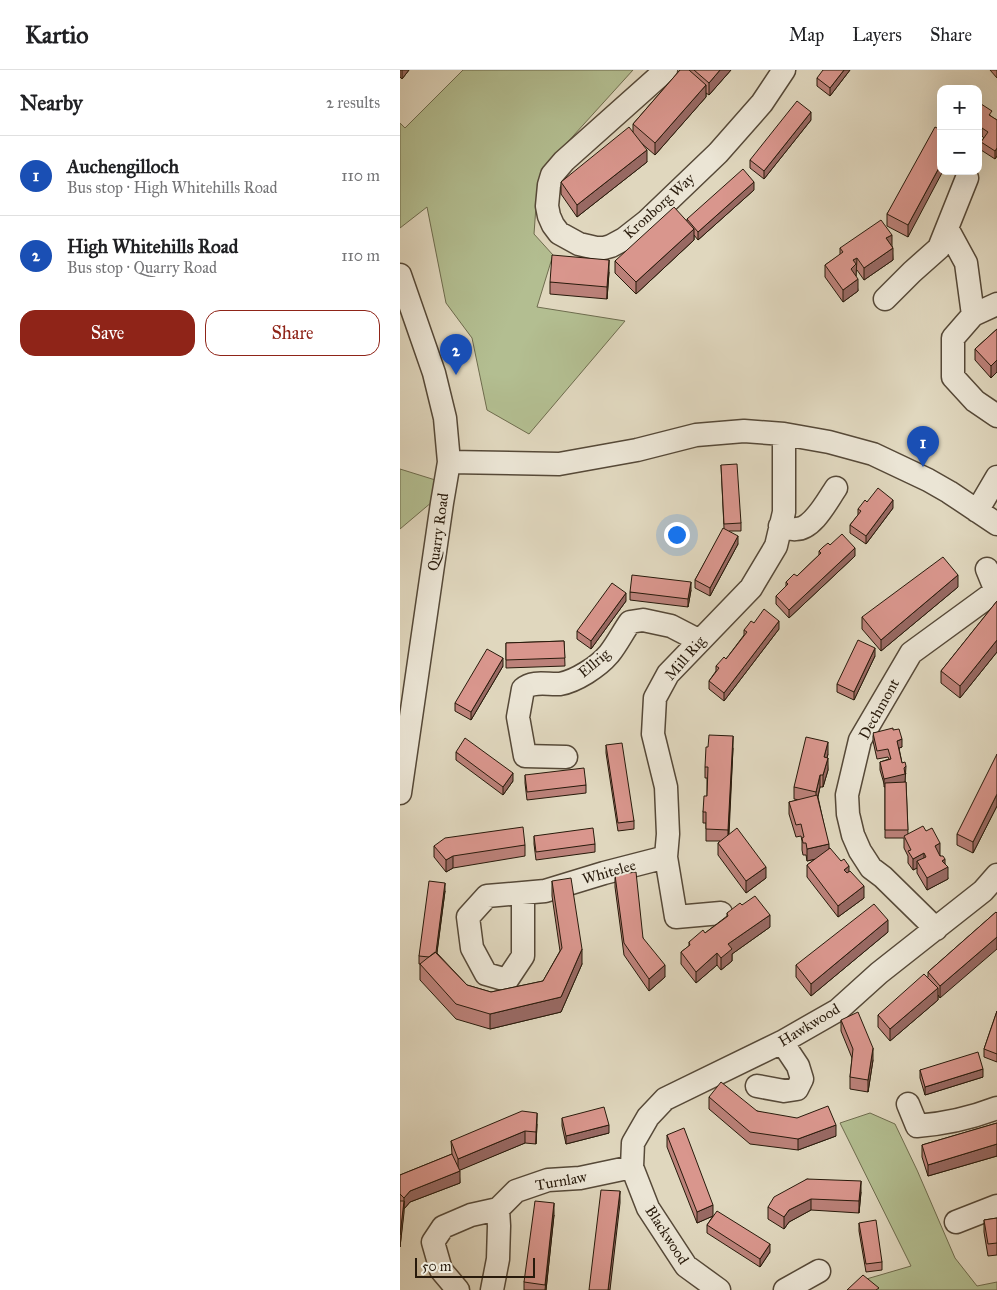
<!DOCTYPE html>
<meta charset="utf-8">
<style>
:root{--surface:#fff;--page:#f6f6f6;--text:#202124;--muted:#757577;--line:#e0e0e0;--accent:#8f2418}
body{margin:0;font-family:"IM FELL Great Primer",serif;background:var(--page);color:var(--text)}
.controls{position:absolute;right:15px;top:15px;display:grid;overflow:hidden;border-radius:10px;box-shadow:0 5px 20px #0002}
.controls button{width:45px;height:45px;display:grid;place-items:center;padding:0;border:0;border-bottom:1px solid var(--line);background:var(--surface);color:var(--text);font:25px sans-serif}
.scale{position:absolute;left:15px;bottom:12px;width:120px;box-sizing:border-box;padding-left:5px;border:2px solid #281a0b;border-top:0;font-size:14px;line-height:18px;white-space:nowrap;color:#281a0b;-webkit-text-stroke:4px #ebe5d5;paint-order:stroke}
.you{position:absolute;left:276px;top:464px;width:18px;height:18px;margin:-12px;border:4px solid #fff;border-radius:50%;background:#1a73e8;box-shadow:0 0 0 8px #1a73e833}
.badge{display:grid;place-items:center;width:32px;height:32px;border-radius:50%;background:var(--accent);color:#fff;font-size:16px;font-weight:700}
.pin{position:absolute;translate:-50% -41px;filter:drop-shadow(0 1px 2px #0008)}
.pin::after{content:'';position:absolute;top:26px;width:18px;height:15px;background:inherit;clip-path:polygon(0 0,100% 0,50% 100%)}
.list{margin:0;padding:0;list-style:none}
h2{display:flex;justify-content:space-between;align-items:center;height:65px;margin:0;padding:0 20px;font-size:21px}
h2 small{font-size:16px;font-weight:400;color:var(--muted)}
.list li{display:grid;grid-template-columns:32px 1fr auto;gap:15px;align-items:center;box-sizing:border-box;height:80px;padding:0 20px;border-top:1px solid var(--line)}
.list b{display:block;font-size:19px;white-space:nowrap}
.list p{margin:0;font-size:16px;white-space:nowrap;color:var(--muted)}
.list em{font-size:16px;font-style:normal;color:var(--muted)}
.actions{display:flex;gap:10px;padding:15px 20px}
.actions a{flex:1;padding:11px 0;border:1px solid var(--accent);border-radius:15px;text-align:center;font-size:18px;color:var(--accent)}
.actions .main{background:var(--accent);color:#fff}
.map{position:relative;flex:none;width:597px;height:1220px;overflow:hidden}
header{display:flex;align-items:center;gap:30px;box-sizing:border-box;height:70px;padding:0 25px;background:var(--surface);border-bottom:1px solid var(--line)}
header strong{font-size:24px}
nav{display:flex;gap:28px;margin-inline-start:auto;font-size:18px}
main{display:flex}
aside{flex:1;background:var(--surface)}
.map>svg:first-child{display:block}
.green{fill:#b3be91;stroke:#6e6c4e}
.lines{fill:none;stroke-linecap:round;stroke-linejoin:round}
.minor-casing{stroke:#564938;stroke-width:25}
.minor{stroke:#ebe5d5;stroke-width:22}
.wall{fill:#bb8179;stroke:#281a0b}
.shaded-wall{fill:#986963;stroke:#281a0b}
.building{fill:#d9968d;stroke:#281a0b}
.labels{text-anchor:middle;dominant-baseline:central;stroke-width:4;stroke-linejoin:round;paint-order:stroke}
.street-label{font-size:15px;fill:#281a0b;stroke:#ebe5d5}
</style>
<header>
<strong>Kartio</strong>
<nav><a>Map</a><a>Layers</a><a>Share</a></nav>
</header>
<main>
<aside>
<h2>Nearby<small>2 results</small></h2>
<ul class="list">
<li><span class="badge" style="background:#1a4fb4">1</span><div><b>Auchengilloch</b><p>Bus stop · High Whitehills Road</p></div><em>110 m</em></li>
<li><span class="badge" style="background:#1a4fb4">2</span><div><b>High Whitehills Road</b><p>Bus stop · Quarry Road</p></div><em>110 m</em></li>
</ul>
<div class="actions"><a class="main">Save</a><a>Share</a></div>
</aside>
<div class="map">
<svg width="597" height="1220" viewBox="0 0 597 1220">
<rect width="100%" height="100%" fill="#e0d7be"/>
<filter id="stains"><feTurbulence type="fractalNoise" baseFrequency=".004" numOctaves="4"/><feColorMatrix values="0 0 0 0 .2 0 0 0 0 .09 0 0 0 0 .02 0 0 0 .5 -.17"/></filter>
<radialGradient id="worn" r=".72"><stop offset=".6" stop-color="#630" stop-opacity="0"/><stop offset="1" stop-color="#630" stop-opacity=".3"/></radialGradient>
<path class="green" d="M63,0H233L154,87L137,122L134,164L153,185L137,237L225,251L129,364L87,340L72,268L46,233L27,137L0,158V53L5,58Z
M0,399L45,413L32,432L0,459Z
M470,1043L495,1054L517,1100L555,1188L577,1216L597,1212V1220H474L463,1210L511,1196L440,1053Z"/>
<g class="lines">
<defs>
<path id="minor" d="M266,0L164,91L152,105L149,115L147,136L149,146L153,155L159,163L179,174L196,178H204L211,176L224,169L247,151L318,83L362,33L384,0
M547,158L566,193L573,245
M0,205L34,303L45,348L49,392L42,433L0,723
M485,229L512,202L539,178L567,108
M597,234L573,245L553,268V307L575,331L597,346
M49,392L159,394L237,380L296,365L344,361L384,364L429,372L473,384L528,410L549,422L597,454
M577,441L597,407
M380,456C385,457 391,460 396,459C413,459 427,431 436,418
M587,499L596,521H597
M166,687L125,686L118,647L123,619C133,610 148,615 160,614C176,611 198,597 209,584C217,574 223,562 230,552L243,550L271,556L300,571
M123,823V886L107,910L86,904L72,878L68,847L87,826L145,821L204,803L266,787
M321,843L276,847L266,787L268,764L266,717L253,664L255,628L268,604L351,518L376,476L384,442V364
M536,859L483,807L471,798L460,781L453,765L448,744L447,725L460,670L511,583L596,521
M357,1016L384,1021L397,1019L402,1009L398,996L382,972
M508,1034L517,1056C544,1054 571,1048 597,1038
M556,1152L597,1136
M58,1220L41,1200L33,1172L43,1157L71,1145L98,1139L116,1121L148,1110L180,1108L232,1097
M92,1220L98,1189L99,1156L98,1139
M319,1220L286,1196L248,1138L232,1097L233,1073L248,1047L265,1029L382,972L438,940L479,903L583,821L597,805
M385,1220L419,1201"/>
</defs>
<use href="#minor" class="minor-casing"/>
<use href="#minor" class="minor"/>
</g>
<path class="wall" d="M0,0H9L2,9L0,7Z
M280,0H331L309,25L306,23V27L255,85L240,72L247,92L177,147L161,124V112L233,63V54Z
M450,0L430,26L417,16V8Z
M590,0H597V8Z
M578,32L592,47L597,50V86L595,89L581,80V72L584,68L582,66L578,72Z
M411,50L364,109L350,98V90Z
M541,60L508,167L487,156V144Z
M354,120L298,170L294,165V170L236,224L215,203V191L287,151V149Z
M492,176L493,190L464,210L457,200H456V207L458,221L443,232L425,207V195L440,185V178Z
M209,202L207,229L150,224V212Z
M597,259L591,308L575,290V279Z
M321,395L341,453V461H329L338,474L310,526L295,518V510L324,458Z
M467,432L493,438L466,474L450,463V455L458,445V439Z
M430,475L455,486L389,548L376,534V526L386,516V512L397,506L419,485V481Z
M558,517L481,581L462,559V547Z
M291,520L288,537L230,530V522Z
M226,531L191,579L177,569V561Z
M597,531V582L560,628L541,613V601Z
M354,553L379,559L324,631L309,619V611L316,601V596L326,589L344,565V560Z
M164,571L165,596L106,598V573Z
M475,586L454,630L437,622V614Z
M103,596L71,650L55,641V633Z
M493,660L502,677L499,678L502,693L506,704L505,705V712H506L508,764L540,785L545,794L548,809L527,820L517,803V798L513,800L508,793V786L504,778V768H485V717L480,700V692L489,689L488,687L477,689L473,671V663Z
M206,675L234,751V759L218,761L206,683Z
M333,678L329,765L366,808L346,823L318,785V773L320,771H306V753H303V742L307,726V708H305V697Z
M56,682L113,711L103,725L56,690Z
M428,684L427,688L428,700L423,717H420L418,727L429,778L449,802L464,828L438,847L407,807V795L415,789L407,791L406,785H403L402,780V771L401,766L396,767L389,744V732L399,730L394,729V717Z
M125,705L186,715V723L127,730L125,713Z
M597,736L573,783L557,775V764Z
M134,766L195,774V782L136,790L134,774Z
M125,775V786L53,798L46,802L34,787V776Z
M215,805L243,868L265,907L249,921L224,885L215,817Z
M152,811L182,894L161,942L90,959L56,949L20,910V894H19V886L45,821L37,883L67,915L91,922L143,911L160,881L152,826Z
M342,835L370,857L332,884V891L321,900L317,895L296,913L281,894V882L289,876V872L305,863L327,846V843Z
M596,842L540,928L538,925V930L490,971L478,957V945L528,907V902Z
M488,862L411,926L396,907V895Z
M597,941V992L584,987V979Z
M441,950L473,990L468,1022L450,1019V1007L452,988L441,961Z
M520,1000L583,1007L525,1025L520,1008Z
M309,1027L357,1041L436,1066L398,1080L350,1074L309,1039Z
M162,1048L209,1063L166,1074L162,1056Z
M597,1053V1086L528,1106L522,1087V1075Z
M137,1054L136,1074L125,1073L59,1100L60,1113L10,1132L4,1139L0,1177V1105L52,1084L51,1071Z
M267,1065L313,1146L370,1182L360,1197L307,1163V1155L313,1146L297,1153L267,1077Z
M407,1109L461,1122L459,1143L411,1140L389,1152L384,1159L368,1149V1137Z
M154,1145L146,1220H124V1212Z
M597,1148V1185L588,1186L584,1162V1150Z
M459,1153L482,1192V1200L466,1202L459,1161Z"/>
<path class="shaded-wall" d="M2,0H9L2,9Z
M320,0H331L309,25V13Z
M444,0H450L430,26V18Z
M306,15V27L255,85V73Z
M411,42V50L364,109V101Z
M582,58V66L578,72V64Z
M597,78V86L595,89V81Z
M247,80V92L177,147V135Z
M541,94V101H543L508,167V155Z
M354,112V120L298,170V162Z
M294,159V170L236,224V212Z
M492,165V177L486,168Z
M493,178V190L464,210V198Z
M457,188L456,206L451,211V199L453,190Z
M209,190V202L207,229V217Z
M458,209V221L443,232V220Z
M597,290V302L591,308V296Z
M493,430V438L466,474V466Z
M338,466V474L310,526V518Z
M455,478V486L389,548V540Z
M558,505V517L481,581V570Z
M291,512V520L288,537V529Z
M226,523V531L191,579V571Z
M379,551V559L324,631V623Z
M597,570V582L560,628V616Z
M475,578V586L454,630V622Z
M103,588V596L71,650V642Z
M333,666V678L328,771V760Z
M502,669V677L497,679V671Z
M428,672V684L424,699V687Z
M428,688V700L423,717V705Z
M506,696L505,712L484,717V709Z
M113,703V711L103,725V717Z
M420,705V717L416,734V722Z
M597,724V736L573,783V772Z
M540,773V785L535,788V776Z
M429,774V786L407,791V779Z
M524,783V795L517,791V798L513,800V789Z
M53,786V798L46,802V790Z
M545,789V798L548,797V809L527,820V808L542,791Z
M449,796V808L444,800Z
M366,797V808L346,823V811Z
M45,813V821L35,896V888Z
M464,816V828L438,847V836Z
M370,845V857L332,884V891L321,900V888L328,874Z
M488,850V862L411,926V914Z
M597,867V879L540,928V916Z
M182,879V894L161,942L90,959V944L161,927Z
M317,883V895L296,913V902Z
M265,895V907L249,921V909Z
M538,918V930L490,971V959Z
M473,978V990L468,1022V1010Z
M583,999V1007L525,1025V1017Z
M137,1043V1054L136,1074V1062Z
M209,1055V1063L166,1074V1066Z
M436,1055V1066L398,1080V1069Z
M125,1061V1073L58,1101V1089Z
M597,1074V1086L528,1106V1095Z
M60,1101V1113L10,1132L4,1139V1128L10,1121Z
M461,1111V1122L459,1143V1131Z
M220,1121V1133L210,1220H208Z
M411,1129V1140L389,1152L384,1159V1147L389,1140Z
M4,1131V1143L0,1177V1165Z
M154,1133V1145L146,1220H145Z
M313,1135V1146L297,1153V1142Z
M370,1174V1182L360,1197V1189Z"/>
<path class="building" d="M280,0H289L306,15L255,73L233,54Z
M294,0H320L309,13Z
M423,0H444L430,18L417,8Z
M397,31L411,42L364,101L350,90Z
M578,32L592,41L589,45L597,50V78L595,81L581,72L588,62L582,58L578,64Z
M229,57L247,80L177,135L161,112Z
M535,57L541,60V94L508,155L487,144Z
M343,99L354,112L298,162L287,149Z
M274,137L294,159L236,212L215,191Z
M481,150L492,165L486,168L493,178L464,198L457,188L453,190L456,194L451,199L458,209L443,220L425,195L443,182L440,178Z
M152,185L209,190L207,217L150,212Z
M597,259V290L591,296L575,279Z
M337,394L341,453L324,454L321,395Z
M478,418L493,430L466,466L450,455L461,441L458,439L465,430L467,432Z
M323,458L338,466L310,518L295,510Z
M442,464L455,478L389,540L376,526L388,514L386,512L394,504L397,506L421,483L419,481L423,477L428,473L430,475Z
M543,487L558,505L481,570L462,547Z
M232,505L291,512L288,529L230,522Z
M212,513L226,523L191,571L177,561Z
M597,531V570L560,616L541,601Z
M364,539L379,551L324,623L309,611L319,598L316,596L324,587L326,589L347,562L344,560L348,555L351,551L354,553Z
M458,570L475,578L454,622L437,614Z
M164,571L165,588L106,590V573Z
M87,579L103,588L71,642L55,633Z
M493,658V660L499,659L502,669L497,671L502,693L505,692L506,696L504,698L505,704L484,709L480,692L491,689L488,679L477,681L473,663Z
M309,665L333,666L328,760L306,759V742H303L304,726H307L308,697H305L306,677H308Z
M406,667L428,672L424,687L428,688L423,705H420L416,722L394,717Z
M65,668L113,703L103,717L56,682Z
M222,673L234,751L218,753L206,675Z
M597,684V724L573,772L557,764Z
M184,698L186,715L127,722L125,705Z
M506,712L508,760H485V713Z
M417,725L429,774L407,779L406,773H403L402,768L404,767L401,754L396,755L389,732Z
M523,756L526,761L532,758L540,773L535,776L540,786H543L545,789L542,791L548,797L527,808L517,791L526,787L524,783L513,789L508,781L511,780L504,766Z
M123,757L125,775L53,786L46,790L34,776L45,768Z
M193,758L195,774L136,782L134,766Z
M337,758L366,797L346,811L318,773Z
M430,778L441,791L444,789L449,796L444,800L447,803L450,801L464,816L438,836L407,795Z
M236,802L243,868L265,895L249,909L224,873L215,805Z
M171,808L182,879L161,927L90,944L56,934L20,894L35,882L67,915L91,922L143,911L162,878L152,811Z
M29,811L45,813L36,882L29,887L19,886Z
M355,826L370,845L328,874L332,879L321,888L317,883L296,902L281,882L290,875L289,872L303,860L305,863L328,846L327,843L340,833L342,835Z
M474,834L488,850L411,914L396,895Z
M596,842L597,843V867L540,916L528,902Z
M524,904L538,918L490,959L478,945Z
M597,941V984L584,979Z
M458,942L473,978L468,1010L450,1007L453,979L441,950Z
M578,982L583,999L525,1017L520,1000Z
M321,1012L357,1041L397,1048L428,1036L436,1055L398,1069L350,1062L309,1027Z
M204,1037L209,1055L166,1066L162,1048Z
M122,1041L137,1043L136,1062L125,1061L58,1089L51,1071Z
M597,1053V1074L528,1095L522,1075Z
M284,1058L313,1135L297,1142L267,1065Z
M52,1084L60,1101L10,1121L4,1128L0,1124V1105Z
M407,1109L461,1111L459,1131L411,1129L389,1140L384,1147L368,1137L374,1127Z
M201,1120L220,1121L208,1220H189Z
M0,1131H4L0,1165Z
M135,1131L154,1133L145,1215L124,1212Z
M317,1141L370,1174L360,1189L307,1155Z
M597,1148V1173L588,1174L584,1150Z
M476,1150L482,1192L466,1194L459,1153Z
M463,1205L479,1218L476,1220H447Z"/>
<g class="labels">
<g class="street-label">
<text transform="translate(259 136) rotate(-42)">Kronborg Way</text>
<text transform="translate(38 462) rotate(-82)">Quarry Road</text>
<text transform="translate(285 588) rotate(-49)">Mill Rig</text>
<text transform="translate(194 593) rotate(-40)">Ellrig</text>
<text transform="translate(479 639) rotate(-61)">Dechmont</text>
<text transform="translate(209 802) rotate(-16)">Whitelee</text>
<text transform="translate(409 955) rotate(-31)">Hawkwood</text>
<text transform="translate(161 1111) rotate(-10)">Turnlaw</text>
<text transform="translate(267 1165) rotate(57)">Blackwood</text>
</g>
</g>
<rect width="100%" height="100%" filter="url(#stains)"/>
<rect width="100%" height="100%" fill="url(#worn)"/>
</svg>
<div class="controls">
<button>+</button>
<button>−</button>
</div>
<div class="scale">50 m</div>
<div class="you"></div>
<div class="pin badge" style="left:523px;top:397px;background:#1a4fb4">1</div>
<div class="pin badge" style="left:56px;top:305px;background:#1a4fb4">2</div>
</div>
</main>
